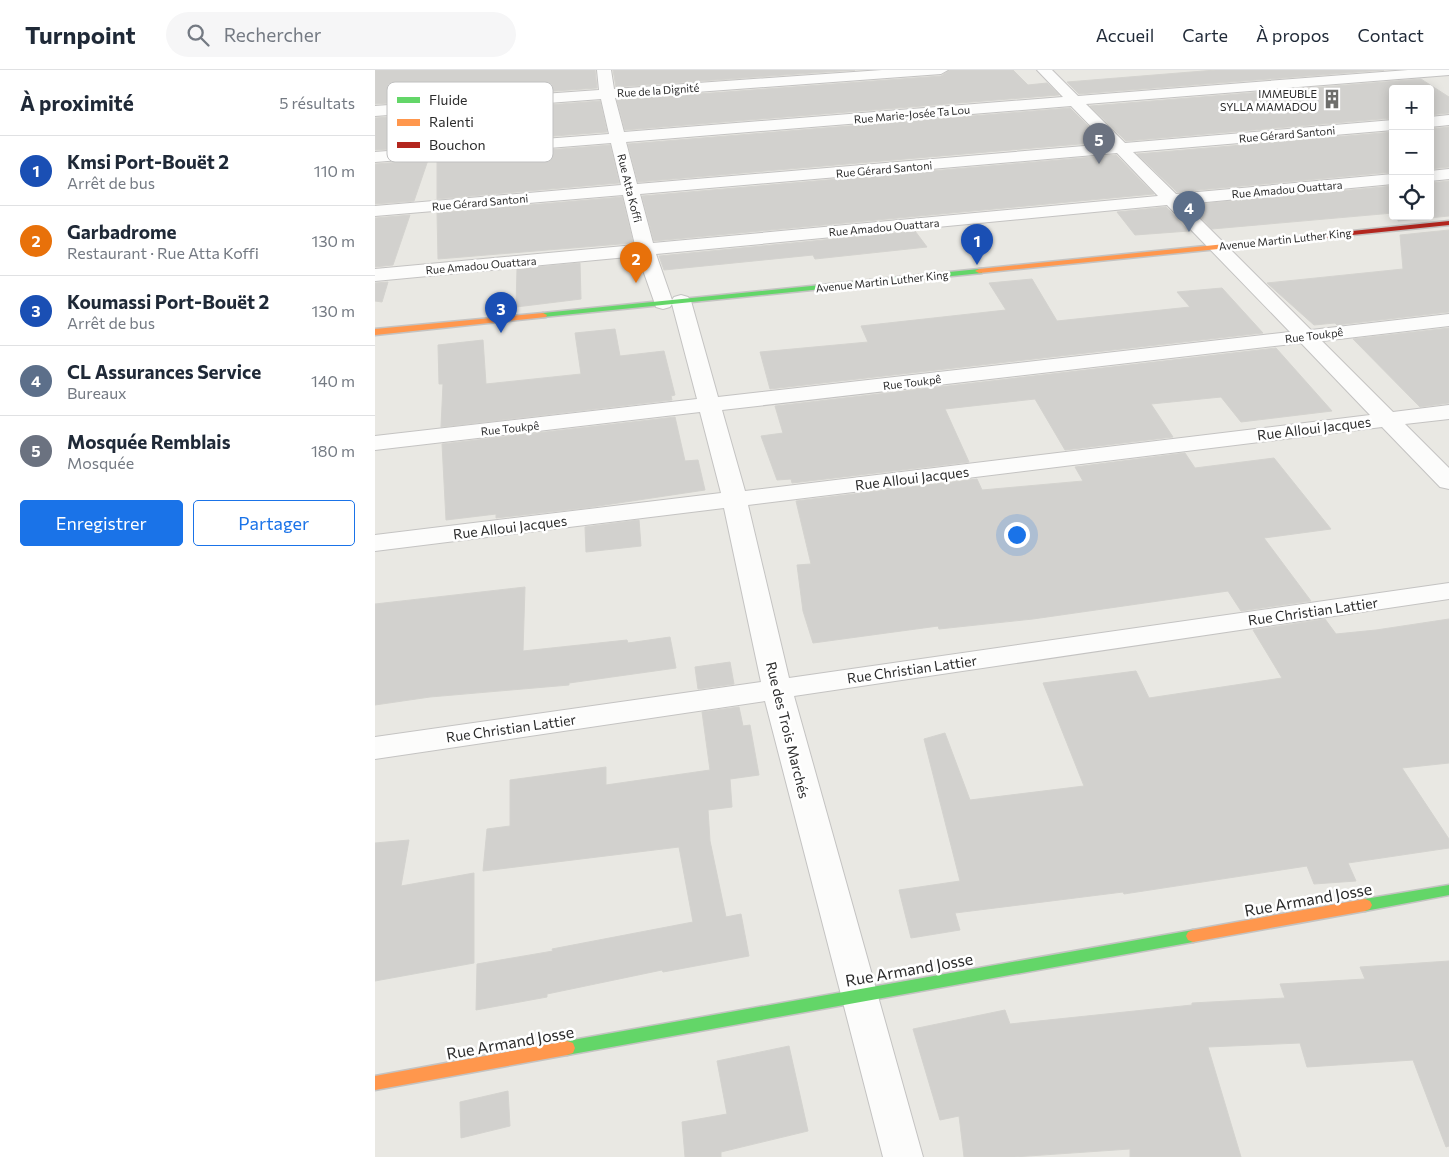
<!DOCTYPE html>
<html lang="fr">
<meta charset="utf-8">
<style>
:root{--surface:#fff;--page:#f6f6f7;--text:#1f2937;--muted:#747a83;--line:#e0e1e3;--accent:#1a73e8}
body{margin:0;font-family:Commissioner,sans-serif;background:var(--page);color:var(--text)}
.controls{position:absolute;right:15px;top:15px;display:grid;overflow:hidden;border-radius:5px;box-shadow:0 2px 12px #0003}
.controls button{width:45px;height:45px;display:grid;place-items:center;padding:0;border:0;border-bottom:1px solid var(--line);background:var(--surface);color:var(--text);font:25px sans-serif}
.you{position:absolute;left:641px;top:464px;width:18px;height:18px;margin:-12px;border:4px solid #fff;border-radius:50%;background:#1a73e8;box-shadow:0 0 0 8px #1a73e833}
.badge{display:grid;place-items:center;width:32px;height:32px;border-radius:50%;background:var(--accent);color:#fff;font-size:16px;font-weight:700}
.pin{position:absolute;translate:-50% -41px;filter:drop-shadow(0 1px 2px #0008)}
.pin::after{content:'';position:absolute;top:26px;width:18px;height:15px;background:inherit;clip-path:polygon(0 0,100% 0,50% 100%)}
.list{margin:0;padding:0;list-style:none}
h2{display:flex;justify-content:space-between;align-items:center;height:65px;margin:0;padding:0 20px;font-size:21px}
h2 small{font-size:16px;font-weight:400;color:var(--muted)}
.list li{display:grid;grid-template-columns:32px 1fr auto;gap:15px;align-items:center;box-sizing:border-box;height:70px;padding:0 20px;border-top:1px solid var(--line)}
.list b{display:block;font-size:19px;white-space:nowrap}
.list p{margin:0;font-size:16px;white-space:nowrap;color:var(--muted)}
.list em{font-size:16px;font-style:normal;color:var(--muted)}
.actions{display:flex;gap:10px;padding:15px 20px}
.actions a{flex:1;padding:11px 0;border:1px solid var(--accent);border-radius:5px;text-align:center;font-size:18px;color:var(--accent)}
.actions .main{background:var(--accent);color:#fff}
.icon{flex:none;width:28px;height:28px;fill:none;stroke:currentColor;stroke-width:2;stroke-linecap:round;stroke-linejoin:round}
.map{position:relative;flex:none;width:1074px;height:1087px;overflow:hidden}
header{display:flex;align-items:center;gap:30px;box-sizing:border-box;height:70px;padding:0 25px;background:var(--surface);border-bottom:1px solid var(--line)}
header strong{font-size:24px}
nav{display:flex;gap:28px;margin-inline-start:auto;font-size:18px}
.search{width:350px;height:45px;background:var(--page);display:flex;align-items:center;gap:12px;box-sizing:border-box;padding:0 18px;border-radius:28px;color:var(--muted);font-size:19px}
main{display:flex}
aside{flex:1;background:var(--surface)}
.map>svg:first-child{display:block}
.building{fill:#d2d1ce;stroke:#d4d3cf}
.lines{fill:none;stroke-linecap:round;stroke-linejoin:round}
.street-casing{stroke:#c4c3c2;stroke-width:2}
.fast-casing{stroke:#c4c3c2;stroke-width:3}
.slow-casing{stroke:#c4c3c2;stroke-width:3}
.jam-casing{stroke:#c4c3c2;stroke-width:3}
.street{fill:#fcfcfb;fill-rule:evenodd}
.fast{fill:#63d668;fill-rule:evenodd}
.slow{fill:#ff974d;fill-rule:evenodd}
.jam{fill:#b3261e;fill-rule:evenodd}
.labels{text-anchor:middle;dominant-baseline:central;stroke-width:5;stroke-linejoin:round;paint-order:stroke}
.far-street-label{font-size:11px;fill:#2c2c2c;stroke:#fff}
.far-poi-label{font-size:11px;fill:#2c2c2c;stroke:#fff;text-anchor:end}
.street-label{font-size:14px;fill:#2c2c2c;stroke:#fff}
.near-street-label{font-size:16px;fill:#2c2c2c;stroke:#fff}
.key{fill:#fff;stroke:#c0c0c0;stroke-width:1}
.key-label{font-size:14px;fill:#2c2c2c}
</style>
<header>
<strong>Turnpoint</strong>
<div class="search"><svg class="icon" aria-label="search" viewBox="0 0 24 24"><circle cx="10" cy="10" r="6"/><path d="M15 15l6 6"/></svg>Rechercher</div>
<nav><a>Accueil</a><a>Carte</a><a>À propos</a><a>Contact</a></nav>
</header>
<main>
<aside>
<h2>À proximité<small>5 résultats</small></h2>
<ul class="list">
<li><span class="badge" style="background:#1a4fb4">1</span><div><b>Kmsi Port-Bouët 2</b><p>Arrêt de bus</p></div><em>110 m</em></li>
<li><span class="badge" style="background:#e8710a">2</span><div><b>Garbadrome</b><p>Restaurant · Rue Atta Koffi</p></div><em>130 m</em></li>
<li><span class="badge" style="background:#1a4fb4">3</span><div><b>Koumassi Port-Bouët 2</b><p>Arrêt de bus</p></div><em>130 m</em></li>
<li><span class="badge" style="background:#5c6f8a">4</span><div><b>CL Assurances Service</b><p>Bureaux</p></div><em>140 m</em></li>
<li><span class="badge" style="background:#6b7280">5</span><div><b>Mosquée Remblais</b><p>Mosquée</p></div><em>180 m</em></li>
</ul>
<div class="actions"><a class="main">Enregistrer</a><a>Partager</a></div>
</aside>
<div class="map">
<svg width="1074" height="1087" viewBox="0 0 1074 1087">
<rect width="100%" height="100%" fill="#e9e8e3"/>
<path class="building" d="M0,0H220L222,18L0,34Z
M238,0H480L241,17Z
M575,0H638L653,15L672,13L684,25L250,60L242,30L566,6Z
M841,0H1009L704,24L692,12Z
M1046,9L1074,27V43L1055,45V19H1018V48L751,71L715,36Z
M225,31L232,62L62,75V62L57,76L0,80V48Z
M695,38L729,72L263,112L253,74Z
M1074,57V97L1055,99V59Z
M1018,62V102L802,122L762,84Z
M235,75L244,113L62,129V89Z
M741,85L779,124L279,171L267,126Z
M53,90L39,131L0,134V94Z
M1074,111V146L1023,151V146H1055V113Z
M1018,116V143L837,159L814,135Z
M247,127L258,173L63,189L62,143Z
M791,137L814,161L760,165L742,142Z
M35,145L18,195L0,197V148Z
M1074,160V242L962,255L960,253L939,255L892,213L1028,199L1025,165Z
M540,161L552,177L440,189L438,185L289,200L284,186Z
M205,193L206,229L141,237L142,199Z
M657,209L682,251L815,237L802,222L847,218L888,263L395,319L385,282L493,272L486,256L631,240L614,213Z
M13,212L7,232L0,231V213Z
M1074,258V333L1045,337L978,269Z
M240,259L245,286L289,281L300,325L296,326L297,330L66,357L68,314H64L63,275L108,270L111,314L206,304L200,263Z
M901,278L957,341L866,352L846,327L776,334L798,367L690,380L660,329L570,339L594,392L417,413L416,409L402,410L386,366L408,363L400,336Z
M300,347L310,391L323,390L330,420L210,438L121,448V444L71,450L67,374Z
M810,383L820,398L899,388L956,459L889,468L936,531L866,541L853,521L658,549L564,559L563,556L438,573L428,541L422,495L436,494L421,431L602,409L607,420L708,411L700,397Z
M264,450L266,476L211,482L210,457Z
M150,517L148,581L252,570L253,573L295,567L301,598L194,613V615L55,627L0,635V534Z
M950,549L961,564L1001,560L1074,549V693L1027,698L1074,769V778L973,793L981,811L939,814L932,796L749,824L748,822L580,843L585,860L536,868L524,820L585,811L549,669L570,663L595,730L709,716L668,613L761,601L774,628L907,608L878,560Z
M355,592L359,614L323,619L320,597Z
M364,637L368,656L375,655L384,705L355,709L357,737L333,740L335,771L351,847L366,844L374,886L288,902L287,900L172,924V927L101,940L102,894L178,881L177,879L318,852L304,777L108,801L112,759L135,756V710L231,697V715L335,700L327,642Z
M34,770L26,816L99,803V893L0,911V773Z
M1074,891V1076L1071,1077L1038,990L932,997L925,973L833,977L866,1087H755V1079L639,1087H589L584,1046L565,1050L538,959L630,940L635,954L817,935V933L910,928L905,914L990,909L985,897Z
M414,976L433,1061L346,1082V1087H310L307,1052L352,1044L342,991Z
M133,1021L135,1056L86,1068L85,1032Z"/>
<g class="lines">
<defs>
<path id="street" d="M222,0H236L239,19L507,0H573L566,4L240,28L249,62L688,27L662,0H677L703,26L1033,0H1074V5L711,34L750,73L1018,50V60L758,82L801,124L1018,104V114L810,134L936,260L1074,244V256L947,271L1018,342L1074,335V349L1030,354L1074,398V419L1065,417L1007,357L373,435L414,608L1074,513V529L419,626L548,1087H508L390,631L0,689V667L386,612L349,438L0,481V465L346,423L325,342L0,380V366L322,329L297,234L295,237L288,239L281,237L263,186L0,211V199L260,175L248,125L0,146V136L246,115L236,73L0,92V82L234,64L226,29L0,46V36L224,20ZM696,36L733,74L262,114L251,72ZM742,83L783,126L278,173L265,124ZM792,135L915,262L343,327L316,231L313,227L306,225L299,227L297,230L281,184ZM926,273L995,345L370,421L347,340Z
M1074,45V55L1055,57V47Z
M1074,99V109L1055,111V101Z"/>
<path id="fast" d="M604,199H607V203L168,247L164,245L168,243Z
M1074,815V825L990,841L985,839L983,835L985,831L990,829Z
M818,860L823,862L825,866L823,870L818,872L192,985L186,983L184,978L186,973L192,971Z"/>
<path id="slow" d="M860,173L864,175L863,177L604,203L600,201L604,199Z
M168,243L172,245L171,247L0,265V259Z
M990,829L995,831L997,835L995,839L990,841L818,872L813,870L811,866L813,862L818,860Z
M192,971L198,973L200,978L198,983L192,985L0,1020V1006Z"/>
<path id="jam" d="M1074,151V155L860,177L856,175L860,173Z"/>
</defs>
<use href="#street" class="street-casing"/>
<use href="#fast" class="fast-casing"/>
<use href="#slow" class="slow-casing"/>
<use href="#jam" class="jam-casing"/>
<use href="#street" class="street"/>
<use href="#fast" class="fast"/>
<use href="#slow" class="slow"/>
<use href="#jam" class="jam"/>
</g>
<defs>
<symbol id="building-bare" viewBox="-9 -9 18 18"><path d="M-4-6H4V6H1V3H-1V6H-4ZM-2.5-4.3h1.7v1.8h-1.7ZM.8-4.3h1.7v1.8H.8ZM-2.5-1h1.7V.8h-1.7ZM.8-1h1.7V.8H.8Z" fill="#6e6e6c" stroke="#fff" stroke-width="2.5" paint-order="stroke"/></symbol>
</defs>
<g fill-rule="evenodd">
<use href="#building-bare" x="943" y="15" width="28" height="28"/>
</g>
<g class="labels">
<g class="far-street-label">
<text transform="translate(283 20) rotate(-4)">Rue de la Dignité</text>
<text transform="translate(537 44) rotate(-5)">Rue Marie-Josée Ta Lou</text>
<text transform="translate(912 64) rotate(-5)">Rue Gérard Santoni</text>
<text transform="translate(509 99) rotate(-5)">Rue Gérard Santoni</text>
<text transform="translate(255 118) rotate(76)">Rue Atta Koffi</text>
<text transform="translate(912 119) rotate(-5)">Rue Amadou Ouattara</text>
<text transform="translate(105 132) rotate(-5)">Rue Gérard Santoni</text>
<text transform="translate(509 157) rotate(-5)">Rue Amadou Ouattara</text>
<text transform="translate(910 169) rotate(-6)">Avenue Martin Luther King</text>
<text transform="translate(106 195) rotate(-5)">Rue Amadou Ouattara</text>
<text transform="translate(507 211) rotate(-6)">Avenue Martin Luther King</text>
<text transform="translate(939 265) rotate(-7)">Rue Toukpê</text>
<text transform="translate(537 312) rotate(-7)">Rue Toukpê</text>
<text transform="translate(135 358) rotate(-6)">Rue Toukpê</text>
</g>
<g class="far-poi-label">
<text x="942" y="23">IMMEUBLE<tspan x="942" dy="13">SYLLA MAMADOU</tspan></text>
</g>
<g class="street-label">
<text transform="translate(939 358) rotate(-7)">Rue Alloui Jacques</text>
<text transform="translate(537 408) rotate(-7)">Rue Alloui Jacques</text>
<text transform="translate(135 457) rotate(-7)">Rue Alloui Jacques</text>
<text transform="translate(938 541) rotate(-8)">Rue Christian Lattier</text>
<text transform="translate(537 599) rotate(-8)">Rue Christian Lattier</text>
<text transform="translate(136 658) rotate(-8)">Rue Christian Lattier</text>
<text transform="translate(413 660) rotate(76)">Rue des Trois Marchés</text>
</g>
<g class="near-street-label">
<text transform="translate(933 829) rotate(-10)">Rue Armand Josse</text>
<text transform="translate(534 899) rotate(-10)">Rue Armand Josse</text>
<text transform="translate(135 972) rotate(-10)">Rue Armand Josse</text>
</g>
</g>
<rect x="12" y="12" width="166" height="80" rx="8" class="key"/>
<rect x="22" y="27" width="23" height="6" fill="#63d668"/>
<rect x="22" y="49" width="23" height="7" fill="#ff974d"/>
<rect x="22" y="72" width="23" height="6" fill="#b3261e"/>
<g class="key-label">
<text x="54" y="35">Fluide</text>
<text x="54" y="57">Ralenti</text>
<text x="54" y="80">Bouchon</text>
</g>
</svg>
<div class="controls">
<button>+</button>
<button>−</button>
<button><svg class="icon" aria-label="locate" viewBox="0 0 24 24"><circle cx="12" cy="12" r="6"/><path d="M12 2v4M12 18v4M2 12h4M18 12h4"/></svg></button>
</div>
<div class="you"></div>
<div class="pin badge" style="left:602px;top:195px;background:#1a4fb4">1</div>
<div class="pin badge" style="left:261px;top:213px;background:#e8710a">2</div>
<div class="pin badge" style="left:126px;top:263px;background:#1a4fb4">3</div>
<div class="pin badge" style="left:814px;top:162px;background:#5c6f8a">4</div>
<div class="pin badge" style="left:724px;top:94px;background:#6b7280">5</div>
</div>
</main>
